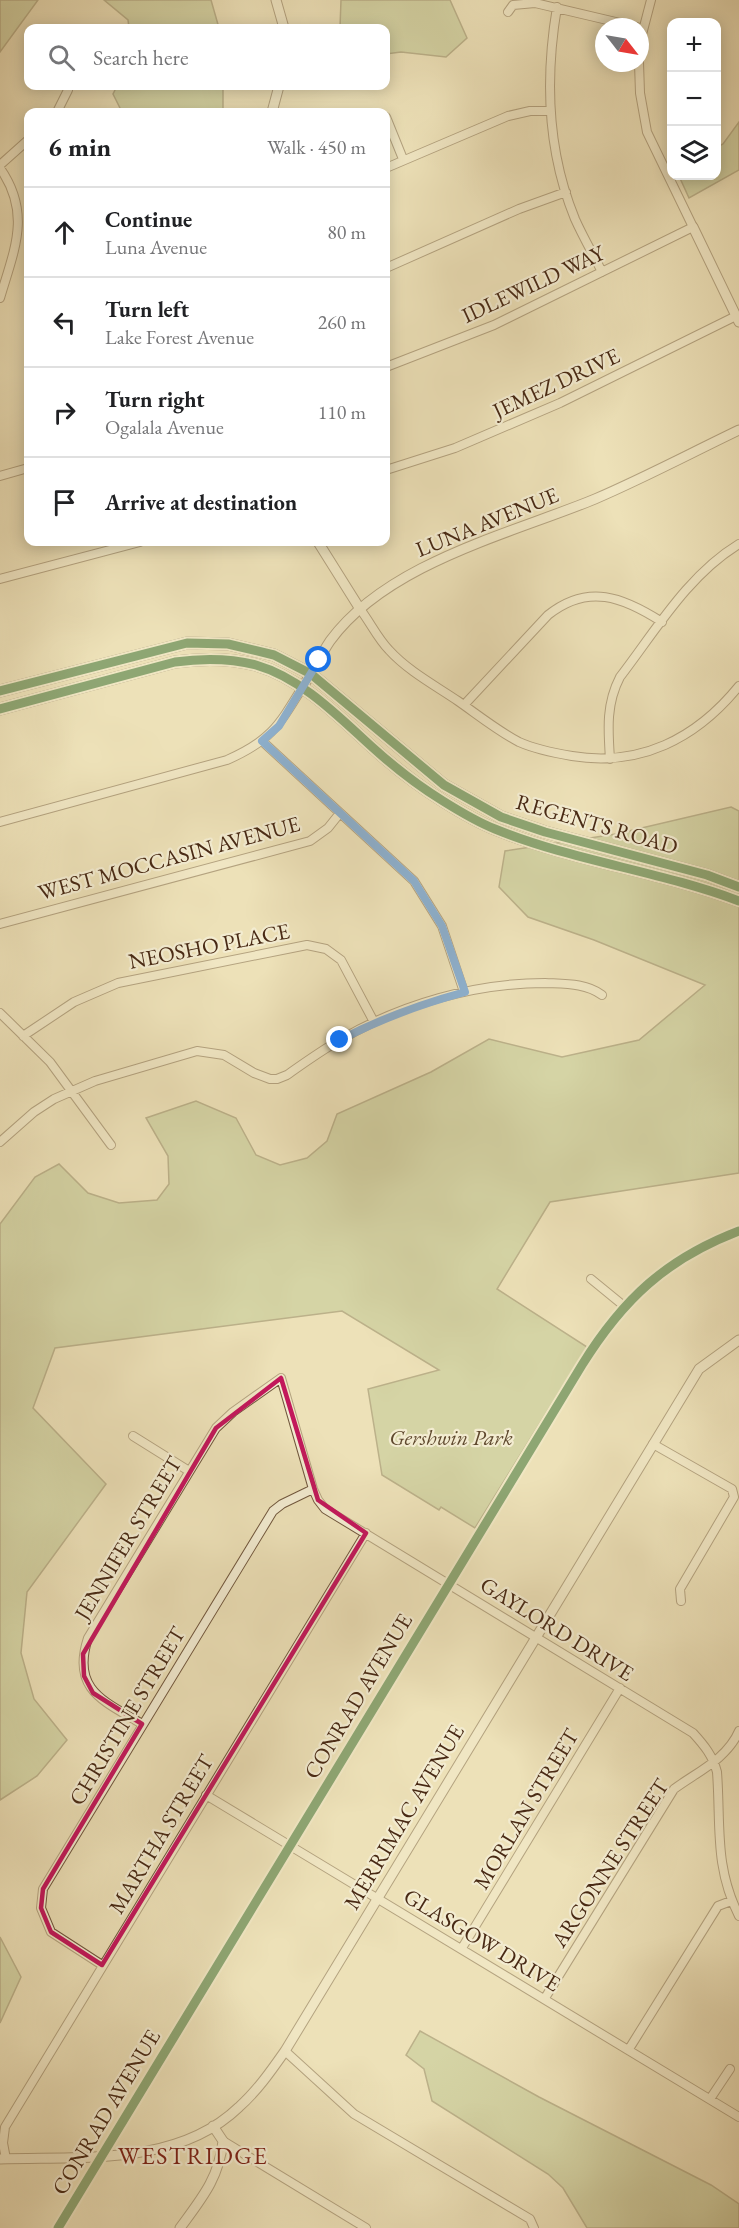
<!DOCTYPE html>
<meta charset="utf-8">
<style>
:root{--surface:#fff;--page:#f6f6f6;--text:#202124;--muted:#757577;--line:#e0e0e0}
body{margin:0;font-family:"EB Garamond",serif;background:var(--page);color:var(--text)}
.controls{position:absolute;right:18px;top:18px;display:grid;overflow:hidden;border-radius:12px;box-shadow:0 3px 15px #0003}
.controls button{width:54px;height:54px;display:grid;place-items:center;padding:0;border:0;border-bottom:2px solid var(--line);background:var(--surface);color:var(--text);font:30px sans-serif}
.compass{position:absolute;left:595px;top:18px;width:54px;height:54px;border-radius:50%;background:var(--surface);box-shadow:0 3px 15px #0003;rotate:121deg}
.stop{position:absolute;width:18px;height:18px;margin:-14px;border:4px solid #1a73e8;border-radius:50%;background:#fff}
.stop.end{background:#1a73e8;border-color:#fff;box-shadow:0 2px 6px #0008}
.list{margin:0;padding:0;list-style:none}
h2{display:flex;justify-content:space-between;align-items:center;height:78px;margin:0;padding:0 24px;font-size:26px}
h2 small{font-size:20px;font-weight:400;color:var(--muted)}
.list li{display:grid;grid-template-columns:39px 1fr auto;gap:18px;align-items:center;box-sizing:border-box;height:90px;padding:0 24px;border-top:2px solid var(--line)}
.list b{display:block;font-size:22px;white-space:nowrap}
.list p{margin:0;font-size:20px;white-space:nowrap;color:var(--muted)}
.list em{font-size:20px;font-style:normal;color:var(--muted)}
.icon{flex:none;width:33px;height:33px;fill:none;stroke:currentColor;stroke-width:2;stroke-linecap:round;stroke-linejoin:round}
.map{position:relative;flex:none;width:739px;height:2228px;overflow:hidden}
.search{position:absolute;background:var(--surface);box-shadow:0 3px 15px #0003;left:24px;top:24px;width:366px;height:66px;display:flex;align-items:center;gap:15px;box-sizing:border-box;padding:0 21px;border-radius:12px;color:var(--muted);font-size:22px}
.panel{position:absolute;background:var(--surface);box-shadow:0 3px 15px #0003;left:24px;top:108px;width:366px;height:438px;border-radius:12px}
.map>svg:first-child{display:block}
.green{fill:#b8c38f;stroke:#807652;stroke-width:1.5}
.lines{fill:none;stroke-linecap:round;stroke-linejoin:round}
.minor-casing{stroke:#71573d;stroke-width:10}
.tertiary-casing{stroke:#71573d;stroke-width:11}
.secondary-casing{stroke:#482914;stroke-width:13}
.minor{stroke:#f3ecd1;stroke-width:8}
.tertiary{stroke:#f3ecd1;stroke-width:9}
.secondary{stroke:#f3ecd1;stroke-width:10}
.cycleway-casing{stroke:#f3ecd1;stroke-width:13}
.cycleway{stroke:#1b5e20;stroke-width:9}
.route{stroke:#1a73e8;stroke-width:8}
.marked{fill:none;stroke:#c2185b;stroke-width:4.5;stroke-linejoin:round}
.labels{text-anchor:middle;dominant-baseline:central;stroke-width:4.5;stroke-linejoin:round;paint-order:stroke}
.street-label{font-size:22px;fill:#482914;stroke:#f3ecd1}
.park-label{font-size:22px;font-style:italic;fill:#5e482d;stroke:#f3ecd1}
.neighbourhood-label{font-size:24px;letter-spacing:1.5px;fill:#7a1f14;stroke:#f3ecd1}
</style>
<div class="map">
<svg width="739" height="2228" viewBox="0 0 739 2228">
<rect width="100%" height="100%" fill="#ede1b8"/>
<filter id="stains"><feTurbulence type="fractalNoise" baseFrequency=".00333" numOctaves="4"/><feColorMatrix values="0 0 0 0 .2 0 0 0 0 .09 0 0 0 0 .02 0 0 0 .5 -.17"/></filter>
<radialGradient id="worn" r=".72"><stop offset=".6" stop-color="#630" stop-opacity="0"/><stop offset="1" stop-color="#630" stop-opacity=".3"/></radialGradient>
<path class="green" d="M0,0H38L0,52Z
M104,0H211L219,28H129L128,20Z
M341,0H450L467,38L446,57L401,52L386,54V28H340Z
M117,86H223V112H122L113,94Z
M739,122V170L689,198L679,176H716L717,147L723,144Z
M731,807L739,811V1173L550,1202L497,1289L587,1347L475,1528L441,1507L439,1510L382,1475L368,1389L439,1370L342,1311L55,1348L33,1408L106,1484L27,1592L21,1653L34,1699L67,1740L37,1776L0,1800V1224L35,1177L59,1164L88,1193L119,1203L157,1200L169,1184L168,1156L146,1118L196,1101L236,1118L256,1155L280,1165L307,1158L327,1141L337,1114L431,1072L489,1039L562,1057L639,1040L705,985L594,940L528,917L499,887L505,851L616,834Z
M0,1937L21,1977L0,2023Z
M420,2031L539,2097L711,2185L739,2204V2228H587L563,2188L548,2174L432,2101L424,2069L406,2055Z"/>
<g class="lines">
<defs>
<path id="minor" d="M557,7C545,78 547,151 575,219C583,237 593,254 602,272
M508,12L513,5L535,3L637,27
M640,42L651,0
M57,112L68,90
M386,117L403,159
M0,165L28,140
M0,168C32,214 14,250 0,298
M386,168L508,116L530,111H550
M386,268L519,209L566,192
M386,367L494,325L693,227L647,132L640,93L639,63
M386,470L455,448L560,403L736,316
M0,476L28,468
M0,579L140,542
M360,609C370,622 378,639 389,650C408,671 436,686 458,701C478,715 498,731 519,742C535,749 554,753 572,756C640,767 696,739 739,686
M464,705L548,615C588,583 623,597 662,622
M262,741L414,881L442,926L464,992
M610,759C608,729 606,704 620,677C656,630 688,575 739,544
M0,822L227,760C270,741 278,727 302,688
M0,924L310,841L328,828L340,813
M0,1013L50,1062L111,1145
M23,1036L74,1002L118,983L307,945L326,949L341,960L374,1022
M0,1142L34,1112L54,1099L95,1081L197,1051L224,1055L254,1073L270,1079H277L287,1075C304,1063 322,1050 340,1040C401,1004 475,983 545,983C565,984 586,983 602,995
M591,1279L624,1306
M133,1436L189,1471
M653,1444L732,1489L734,1497L680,1589L681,1601
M142,1724C104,1701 71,1690 88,1638L216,1428L233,1412L281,1378L313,1489L318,1500L325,1509L693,1733C704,1745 713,1756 717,1772C721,1825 714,1866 739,1916
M206,1795L739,2117
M462,1948L620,1688
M102,1965L51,1932L41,1908L43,1889L273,1511L282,1504L313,1489
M545,1998L674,1789C697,1772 727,1759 739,1731
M629,2049L718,1906L731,1901
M285,2051L354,2114L530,2219L534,2228
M710,2099L730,2069
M223,2141L366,2228
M6,2159L3,2143L5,2127L366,1533
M58,2228L582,1365C623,1299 666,1259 739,1231"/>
<path id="tertiary" d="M276,0L284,28
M272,112L279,86
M693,227L739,322
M318,542L360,609
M302,688C312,673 320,656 330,641C387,563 510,534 595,499C644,478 691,453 739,430
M0,2159C80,2156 177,2167 239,2107C257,2091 271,2071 285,2051L699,1369L739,1340
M180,2228C202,2198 219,2178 223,2141L213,2126"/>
<path id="secondary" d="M0,691L187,643L228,644L274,655L311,674L444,785L501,817L545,832L707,875L739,887
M0,709L175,662C203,658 229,658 256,665C301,678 337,715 371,746C393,766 417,785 443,801C459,811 477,822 495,829C573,861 660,871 739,901"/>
</defs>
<use href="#minor" class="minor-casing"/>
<use href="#tertiary" class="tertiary-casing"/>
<use href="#secondary" class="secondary-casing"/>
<use href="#minor" class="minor"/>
<use href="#tertiary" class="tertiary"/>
<use href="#secondary" class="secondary"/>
<defs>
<path id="cycleway" d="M0,691L187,643L228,644L274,655L311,674L444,785L501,817L545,832L707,875L739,887
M0,709L175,662C203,658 229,658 256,665C301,678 337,715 371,746C393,766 417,785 443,801C459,811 477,822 495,829C573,861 660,871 739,901
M58,2228L582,1365C623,1299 666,1259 739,1231"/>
</defs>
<use href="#cycleway" class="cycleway-casing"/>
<use href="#cycleway" class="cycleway"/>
</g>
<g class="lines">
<path class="route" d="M319,660L279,726L262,741L414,881L442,926L465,992C421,1004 380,1019 340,1040"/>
</g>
<path d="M0 0H739V2228H0ZM281,1378L318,1500L366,1533L102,1965L51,1932L41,1908L43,1889L142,1724L93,1693L84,1676L83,1654L216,1428Z" fill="#ede1b8" fill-opacity=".55" fill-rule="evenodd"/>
<path class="marked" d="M281,1378L318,1500L366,1533L102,1965L51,1932L41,1908L43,1889L142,1724L93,1693L84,1676L83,1654L216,1428Z"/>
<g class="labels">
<g class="street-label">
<text transform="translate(533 284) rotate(-25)">IDLEWILD WAY</text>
<text transform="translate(556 383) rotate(-25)">JEMEZ DRIVE</text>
<text transform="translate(487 522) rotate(-22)">LUNA AVENUE</text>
<text transform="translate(597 824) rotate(16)">REGENTS ROAD</text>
<text transform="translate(169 858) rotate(-15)">WEST MOCCASIN AVENUE</text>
<text transform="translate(209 946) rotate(-11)">NEOSHO PLACE</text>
<text transform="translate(128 1538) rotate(-59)">JENNIFER STREET</text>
<text transform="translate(557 1629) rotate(32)">GAYLORD DRIVE</text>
<text transform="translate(358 1696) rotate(-59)">CONRAD AVENUE</text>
<text transform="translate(127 1716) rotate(-59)">CHRISTINE STREET</text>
<text transform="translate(526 1809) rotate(-59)">MORLAN STREET</text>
<text transform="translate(404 1817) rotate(-59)">MERRIMAC AVENUE</text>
<text transform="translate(161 1834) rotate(-59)">MARTHA STREET</text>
<text transform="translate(610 1863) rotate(-57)">ARGONNE STREET</text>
<text transform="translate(482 1940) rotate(31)">GLASGOW DRIVE</text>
<text transform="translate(106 2112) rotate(-59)">CONRAD AVENUE</text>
</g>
<g class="park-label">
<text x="451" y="1437">Gershwin Park</text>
</g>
<g class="neighbourhood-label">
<text x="193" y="2155">WESTRIDGE</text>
</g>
</g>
<rect width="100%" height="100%" filter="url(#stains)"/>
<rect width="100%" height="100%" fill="url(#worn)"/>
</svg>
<div class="controls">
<button>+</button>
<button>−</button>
<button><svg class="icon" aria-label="layers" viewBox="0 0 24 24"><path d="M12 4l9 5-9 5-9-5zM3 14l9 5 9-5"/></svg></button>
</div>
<svg class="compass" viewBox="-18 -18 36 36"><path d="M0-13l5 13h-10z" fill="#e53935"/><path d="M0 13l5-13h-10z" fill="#757577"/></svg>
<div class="stop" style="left:319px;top:660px"></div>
<div class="stop end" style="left:340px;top:1040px"></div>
<div class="search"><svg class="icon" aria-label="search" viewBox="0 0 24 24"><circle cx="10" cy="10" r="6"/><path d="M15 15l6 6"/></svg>Search here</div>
<section class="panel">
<h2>6 min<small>Walk · 450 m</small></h2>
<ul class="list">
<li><svg class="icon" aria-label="ahead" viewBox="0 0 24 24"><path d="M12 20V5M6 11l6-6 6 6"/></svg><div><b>Continue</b><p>Luna Avenue</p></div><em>80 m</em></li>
<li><svg class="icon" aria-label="left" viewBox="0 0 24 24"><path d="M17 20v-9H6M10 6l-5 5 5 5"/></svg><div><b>Turn left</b><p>Lake Forest Avenue</p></div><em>260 m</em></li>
<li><svg class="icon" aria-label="right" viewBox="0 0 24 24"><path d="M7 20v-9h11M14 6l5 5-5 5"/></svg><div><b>Turn right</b><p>Ogalala Avenue</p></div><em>110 m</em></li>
<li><svg class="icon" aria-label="arrive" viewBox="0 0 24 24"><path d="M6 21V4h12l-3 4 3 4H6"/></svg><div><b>Arrive at destination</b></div></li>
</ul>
</section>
</div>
